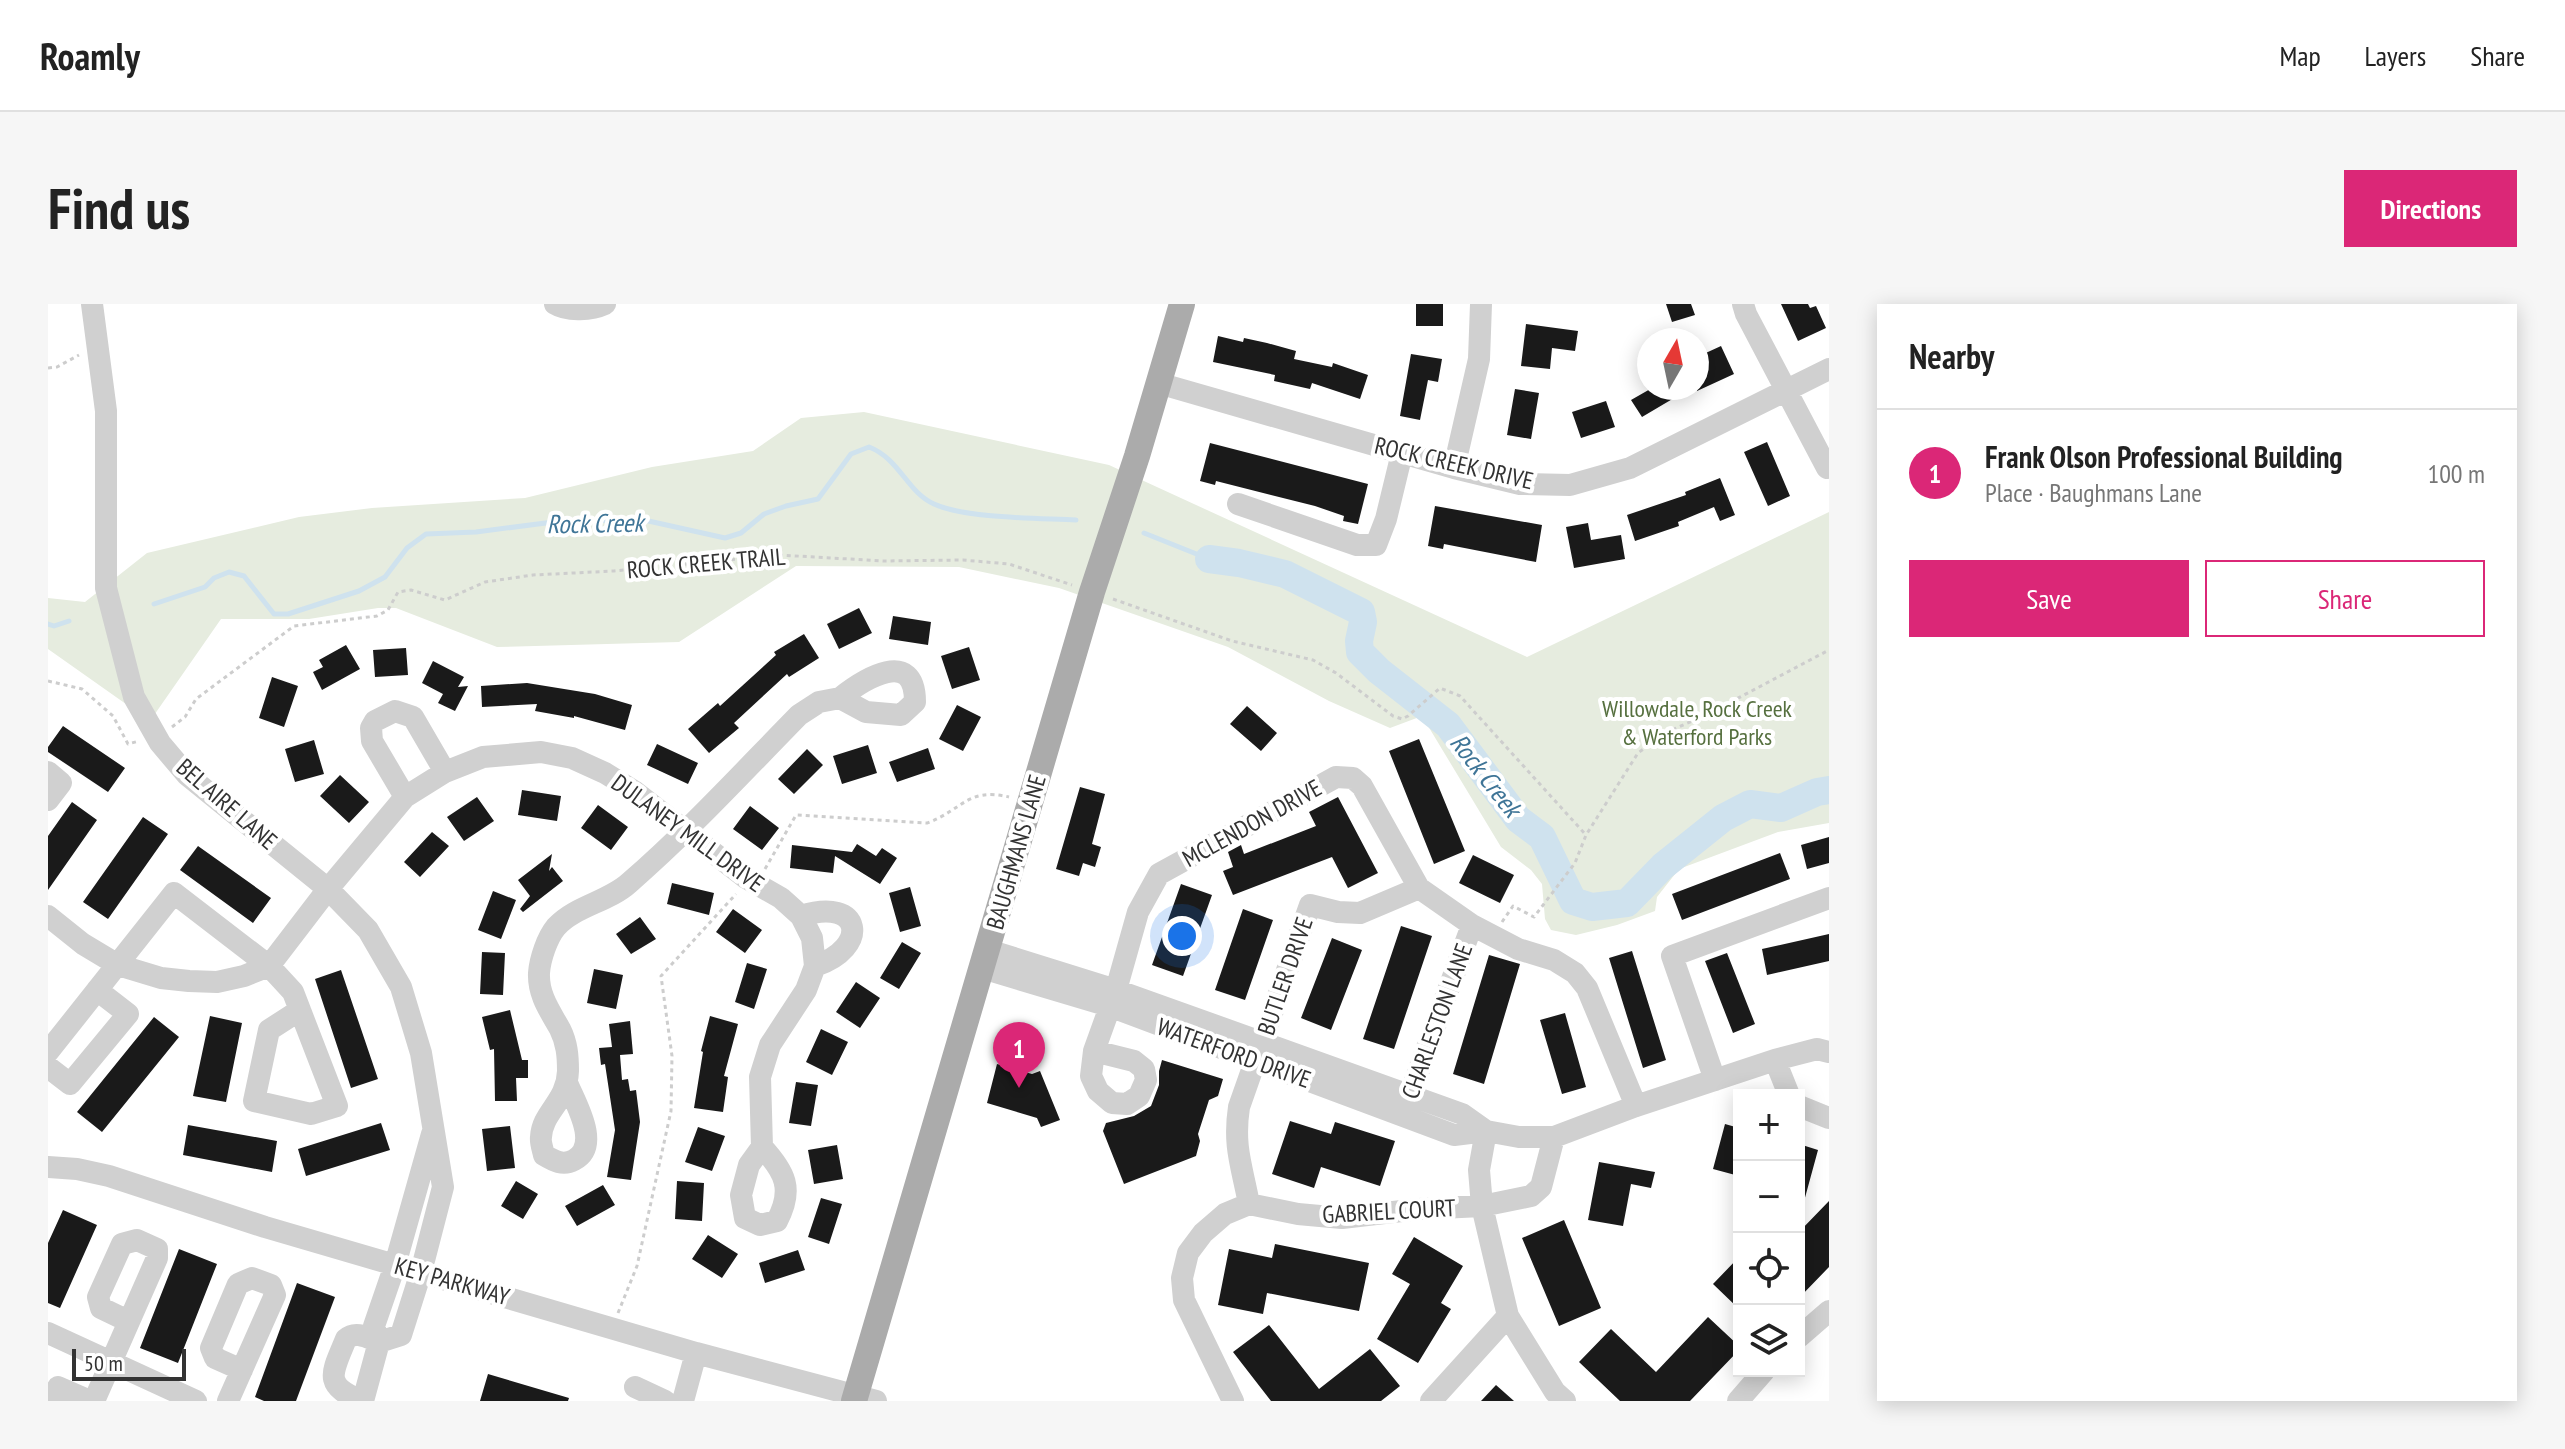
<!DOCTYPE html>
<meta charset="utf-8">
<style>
:root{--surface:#fff;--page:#f6f6f6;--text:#222;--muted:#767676;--line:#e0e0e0;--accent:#db2777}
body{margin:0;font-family:"PT Sans Narrow",sans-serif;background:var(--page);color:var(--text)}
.controls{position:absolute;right:24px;bottom:24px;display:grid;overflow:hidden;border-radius:0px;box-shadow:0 4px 20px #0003}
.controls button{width:72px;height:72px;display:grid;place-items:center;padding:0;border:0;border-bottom:2px solid var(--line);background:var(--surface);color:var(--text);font:40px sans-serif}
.compass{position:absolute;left:1589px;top:24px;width:72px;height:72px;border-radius:50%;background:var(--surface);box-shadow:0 4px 20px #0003;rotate:9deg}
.scale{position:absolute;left:24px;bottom:20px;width:114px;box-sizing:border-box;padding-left:8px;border:4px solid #333;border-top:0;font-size:22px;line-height:28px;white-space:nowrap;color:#333;-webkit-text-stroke:6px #fff;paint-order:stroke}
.you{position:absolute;left:1134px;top:632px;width:28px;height:28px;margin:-20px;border:6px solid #fff;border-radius:50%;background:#1a73e8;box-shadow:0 0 0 12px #1a73e833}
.badge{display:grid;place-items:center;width:52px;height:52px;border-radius:50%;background:var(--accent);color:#fff;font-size:26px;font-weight:700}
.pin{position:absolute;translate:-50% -66px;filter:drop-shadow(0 2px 4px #0008)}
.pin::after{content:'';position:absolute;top:42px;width:28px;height:24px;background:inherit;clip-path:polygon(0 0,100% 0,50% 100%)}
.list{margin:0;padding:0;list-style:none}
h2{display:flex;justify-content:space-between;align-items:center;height:104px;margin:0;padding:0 32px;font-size:34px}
h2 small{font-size:26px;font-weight:400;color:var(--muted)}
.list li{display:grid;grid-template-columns:52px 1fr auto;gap:24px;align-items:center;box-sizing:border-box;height:128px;padding:0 32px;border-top:2px solid var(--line)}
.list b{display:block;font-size:30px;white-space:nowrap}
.list p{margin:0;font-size:26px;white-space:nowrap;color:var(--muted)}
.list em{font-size:26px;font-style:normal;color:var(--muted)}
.actions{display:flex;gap:16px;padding:24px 32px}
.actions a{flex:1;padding:18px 0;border:2px solid var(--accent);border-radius:0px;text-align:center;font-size:28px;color:var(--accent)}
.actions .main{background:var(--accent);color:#fff}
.icon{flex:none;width:44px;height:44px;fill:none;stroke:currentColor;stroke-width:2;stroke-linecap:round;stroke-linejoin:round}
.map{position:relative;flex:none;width:1781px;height:1097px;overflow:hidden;border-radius:0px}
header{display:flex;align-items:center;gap:48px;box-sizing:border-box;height:112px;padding:0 40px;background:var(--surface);border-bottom:2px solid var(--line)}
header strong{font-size:38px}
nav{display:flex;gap:44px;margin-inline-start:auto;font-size:28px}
.intro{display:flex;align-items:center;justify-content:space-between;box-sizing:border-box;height:192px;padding:0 48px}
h1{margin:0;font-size:56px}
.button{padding:20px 36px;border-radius:0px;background:var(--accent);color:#fff;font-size:28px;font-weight:700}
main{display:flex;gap:48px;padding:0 48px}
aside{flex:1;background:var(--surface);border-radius:0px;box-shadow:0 4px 20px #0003}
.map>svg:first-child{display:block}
.green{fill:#e6ecdf}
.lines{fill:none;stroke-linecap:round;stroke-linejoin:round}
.stream{stroke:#cfe2ee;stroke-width:5}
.river{stroke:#cfe2ee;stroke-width:28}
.building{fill:#1a1a1a}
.path{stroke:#cdcdcd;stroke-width:3;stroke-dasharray:4 4;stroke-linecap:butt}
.minor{stroke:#d0d0d0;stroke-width:22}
.major{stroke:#ababab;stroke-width:26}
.labels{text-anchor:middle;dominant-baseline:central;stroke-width:8;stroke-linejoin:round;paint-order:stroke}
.street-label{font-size:24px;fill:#333;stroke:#fff}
.park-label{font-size:24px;fill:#56703f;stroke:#fff}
.water-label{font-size:26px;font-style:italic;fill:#3f7597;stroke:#fff}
</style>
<header>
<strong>Roamly</strong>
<nav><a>Map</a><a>Layers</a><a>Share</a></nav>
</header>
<div class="intro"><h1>Find us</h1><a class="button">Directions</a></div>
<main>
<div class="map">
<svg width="1781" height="1097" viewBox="0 0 1781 1097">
<rect width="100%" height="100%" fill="#fff"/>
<path class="green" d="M816,108L1061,161L1479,353L1781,208V519L1730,528L1631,565L1609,593L1607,607L1569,621L1528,631L1503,626L1497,615L1494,580L1483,566L1453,543L1374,412L1342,424L1281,397L1180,343L1011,284L911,263L748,262L631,338L449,343L348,304H330L261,315H173L102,417L0,345V294L37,298L99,249L251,213L324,204L477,194L604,163L705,147L753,114Z"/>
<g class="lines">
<path class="stream" d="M1096,229L1161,255
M106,300L157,283L166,274L181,268L196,272L226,310H240L311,287L337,273L359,244L378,230L428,228L513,217L596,216L677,234L693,229L716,210L738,202L770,195L803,150L821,143C852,155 859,188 886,200C920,215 990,214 1028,216
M0,320L6,322L21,317"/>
<path class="river" d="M1161,255L1191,259L1237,270L1313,308L1315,318L1311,337L1312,348L1331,367L1400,421L1470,515L1494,533L1525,597L1544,603L1579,599L1615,562L1675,514L1702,500L1733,504L1769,488L1781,486"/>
</g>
<path class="building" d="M1368,0H1395V22H1368Z
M1618,0H1643L1647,11L1624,18Z
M1733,0H1760L1762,4L1768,2L1778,24L1750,37Z
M1478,20L1530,27L1527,47L1504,44L1502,65L1473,62Z
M1170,32L1195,38L1196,34L1219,39L1248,47L1246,55L1284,63L1285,59L1320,71L1312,95L1264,79L1262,85L1226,77L1227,71L1165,58Z
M1673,42L1686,70L1649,87V53Z
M1363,50L1394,55L1390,78L1380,76L1372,116L1352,112Z
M1604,84H1643L1594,113L1583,96Z
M1467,85L1491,89L1483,135L1459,131Z
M1558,97L1567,123L1533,134L1524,108Z
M1719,138L1742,192L1720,202L1696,148Z
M1162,139L1320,180L1310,220L1295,217L1296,212L1267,202L1168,177L1167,181L1152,177Z
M1672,174L1687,211L1672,217L1666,203L1630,218L1631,222L1587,237L1579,211L1638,191L1637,188Z
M1387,202L1494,221L1488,258L1396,240L1395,245L1380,242Z
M1540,219L1543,236L1573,231L1577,255L1526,264L1518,223Z
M811,304L824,329L791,345L779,320Z
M845,312L883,318L880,341L841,335Z
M756,330L771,354L741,373L739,370L686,419L691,424L661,449L640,425L670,399L672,402L728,351L726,348Z
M298,341L312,365L274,386L265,368L275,363L271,356Z
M921,343L932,376L904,385L893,352Z
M358,344L360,371L327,373L325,346Z
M385,357L416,373L410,383L420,382L407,407L390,399L395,390L374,379Z
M224,373L250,382L236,423L211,414Z
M479,379L547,390L584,401L577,426L526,412V414L487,407L489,400L434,403L433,382Z
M909,401L933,413L915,447L891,435Z
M1199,402L1229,429L1213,447L1182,420Z
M15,422L77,464L60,488L0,448V443Z
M1371,435L1417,547L1386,560L1341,447Z
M266,436L276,470L247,478L237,445Z
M609,440L650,459L640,480L599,461Z
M820,441L829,469L794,480L785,452Z
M880,444L887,465L849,478L841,458Z
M759,445L775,461L746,490L730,475Z
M292,471L321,498L301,519L272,492Z
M1032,483L1057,490L1044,540L1053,543L1047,563L1035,559L1031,572L1008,565Z
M474,486L513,492L509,517L470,511Z
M429,493L446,517L416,537L399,513Z
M1290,493L1330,569L1300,584L1284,553L1185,591L1175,567L1185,563L1180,548L1193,541L1196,550L1268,522L1261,508Z
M24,498L49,516L0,586V532Z
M550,501L580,523L563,546L533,524Z
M702,502L731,524L714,546L685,525Z
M95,513L120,530L60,615L35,598Z
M384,528L401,542L372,573L356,558Z
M1781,533V559L1759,565L1753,541Z
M809,540L828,552L834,544L849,554L832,580L787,552L785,569L742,564L744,541L804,548Z
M150,542L223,594L205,619L132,566Z
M1732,549L1742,575L1634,616L1624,590Z
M504,550L501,567L504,563L515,577L475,608L472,605L482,592L470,576Z
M1425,551L1466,571L1452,599L1411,579Z
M624,579L666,589L661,611L619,600Z
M1133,580L1164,591L1135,672L1104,661Z
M862,583L873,622L852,628L841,589Z
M445,587L468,596L453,635L430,626Z
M685,605L714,626L697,649L668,628Z
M1195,605L1225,616L1197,696L1167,686Z
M592,613L608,635L583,650L568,630Z
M1353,622L1384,632L1346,745L1315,735Z
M1781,630V657L1719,671L1714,645Z
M1284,634L1314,646L1283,726L1253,714Z
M854,638L873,649L851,685L832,674Z
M1584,647L1618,756L1595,764L1561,654Z
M434,648L457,649L455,691L432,690Z
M1679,649L1707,720L1685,729L1657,657Z
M1441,651L1472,660L1436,780L1405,770Z
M699,659L719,665L706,705L687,698Z
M546,665L575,671L568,705L539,699Z
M293,666L330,775L303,784L267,675Z
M808,678L832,694L812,724L788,708Z
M462,706L474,756H480V774H468L469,797H447L446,745L442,746L434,713Z
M1517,709L1538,783L1514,790L1492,716Z
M162,712L194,719L178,798L145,792Z
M662,712L690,720L676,772L680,773L675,808L646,804L655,748L653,747Z
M106,713L131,733L54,828L29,808Z
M582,717L585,750L572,751L574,776L580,775L582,787L588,786L592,818L583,876L559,873L567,826L557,760L553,761L551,744L564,743L561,720Z
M773,725L800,738L784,771L758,758Z
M1114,756L1175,775L1170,792L1161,796L1150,830L1152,837L1148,852L1076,880L1055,827L1058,819L1086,812L1103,802L1111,781V767Z
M949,760L984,770L992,767L1012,816L993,823L989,814L939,799Z
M748,778L770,781L763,822L741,819Z
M1242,817L1283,830L1287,818L1347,837L1332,882L1273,863L1266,884L1224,870Z
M333,819L342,846L258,872L250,845Z
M1677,820L1691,824V872L1665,865Z
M140,821L229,837L224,868L135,851Z
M462,822L467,864L439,867L434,825Z
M650,823L677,832L664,867L637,858Z
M1751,840L1770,846L1755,901L1751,900Z
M789,841L795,875L766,880L760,846Z
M1551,858L1607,868L1603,884L1583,880L1575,922L1540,916Z
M468,877L490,890L475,915L453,902Z
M629,877L656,879L654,917L627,915Z
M555,881L567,901L529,922L517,902Z
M773,894L794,900L781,940L760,933Z
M1781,897V963L1751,994V928Z
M15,906L49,921L12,1004L0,999V939Z
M1516,916L1553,1004L1511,1022L1474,934Z
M660,931L690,950L674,974L644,955Z
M1366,933L1415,962L1393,999L1403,1005L1370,1059L1329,1035L1362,980L1344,970Z
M1227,940L1321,959L1311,1007L1219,989L1215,1010L1170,1001L1181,945L1224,954Z
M131,945L169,960L130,1059L92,1044Z
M750,946L757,966L717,979L711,959Z
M1691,953V1005L1665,980Z
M249,979L287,993L248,1097H216L207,1093Z
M1660,1013L1691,1042V1046L1642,1097H1572L1531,1058L1563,1025L1608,1068Z
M1221,1021L1271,1085L1322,1045L1352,1082L1333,1097H1223L1185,1048Z
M440,1070L521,1094L520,1097H432Z
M1448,1081L1466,1097H1433Z"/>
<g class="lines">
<path class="path" d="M0,64L9,63L31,51
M1065,295L1184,337L1265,356L1288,369L1345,412L1354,415L1360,412L1392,384L1412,392L1538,531
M0,377L34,385L65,412L80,440L91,437
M124,423L137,413L148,395L246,322L329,312L340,306L350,288L363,286L397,296L437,278L485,271L566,267L731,251L836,257L915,256L961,260L1024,281
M717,565L748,511L879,519C915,506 919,483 961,493
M1454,618L1465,602L1486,613L1527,559L1538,531L1590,449L1617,429L1660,410L1781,346
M570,1009L589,962L623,807L624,752L613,672L688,590"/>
<path class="minor" d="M44,0L58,107V284L86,393L112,439L139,471L280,585L320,626L353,683L373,749L395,883L373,968L353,1031L331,1038
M507,0C520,8 544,6 557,0
M1695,0L1698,10L1779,164
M1110,79L1406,164L1472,180L1522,181L1582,164L1781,65
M1406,164L1431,55L1433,0
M1190,200L1309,241H1328L1338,215L1354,149
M0,468L13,479L0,496
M357,493L324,437L323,424L327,417L347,407L365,413L397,468
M0,612L35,640L70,661L113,674L141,677L169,678L196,672L221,662L280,585L357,493L397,468L435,453L493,448L524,454L557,469L586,487L698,574L733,594L753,612L764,634L767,662L758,686L722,741L712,773L714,843L701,861L693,891L697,914L712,921L729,917C746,885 737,868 714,843
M753,612C815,592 822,644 767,662
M940,646L1068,686L1414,810L1438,827
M934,664L1061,702L1406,831L1438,827L1471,833H1506L1588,802L1727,756L1769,745L1781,748
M1046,747L1086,757L1096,765L1098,776L1091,792L1079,800L1064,799L1050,787L1043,772L1046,747L1068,686L1090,608L1111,570L1288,473L1305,474L1314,482L1371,584L1424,621L1470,645L1506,656L1527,669L1539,684L1588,802
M0,748L126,589L221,662L245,688L289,802L263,810L206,797L221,726L252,706
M1727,756L1741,791
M0,763L22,780L80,710L49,686
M1667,776L1624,652L1781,594
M520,781C528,800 553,842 526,856C515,862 506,857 496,851C495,846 492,838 493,833C494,808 519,798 520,767C520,752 519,739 512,725C502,707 490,691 491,669C492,655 499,634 508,623C527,602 560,598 581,579C641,527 695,468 751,411L771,398L792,394L818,408L853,411L867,398C867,343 816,375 792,394
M1751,802L1781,814
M1357,804L1424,621
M1438,827L1431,866L1434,902L1460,1012L1507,1088L1517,1097
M0,863L29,865L61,872L217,923L648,1049L828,1097
M1201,900C1194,862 1185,843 1191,803L1262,601L1290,608L1312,609L1371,584
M0,1029L148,1097
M1751,1033L1781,1007
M587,1083L617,1097
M4,1097L10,1083L42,1097
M46,1097L109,954V945L89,936L74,940L50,993L53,1004L80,1017
M180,1097L227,991L223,981L204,974L190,980L163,1044L167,1054L194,1066
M314,1097C274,1081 284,1069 298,1035C308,1026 320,1034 331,1038
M315,1097L331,1038L326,1022L347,961L384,830
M635,1097L648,1049
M1185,1097L1136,996L1134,974L1140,949L1155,929L1177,910L1201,900L1250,910L1294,914L1371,905L1434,902L1483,892L1493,883L1506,833
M1383,1097L1460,1012
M1690,1097L1716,1067"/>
<path class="major" d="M806,1097L1044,288L1089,152L1134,0"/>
</g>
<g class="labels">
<g class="street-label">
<text transform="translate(1406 159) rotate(13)">ROCK CREEK DRIVE</text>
<text transform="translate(658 259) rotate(-5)">ROCK CREEK TRAIL</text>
<text transform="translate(179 500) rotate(41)">BEL AIRE LANE</text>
<text transform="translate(1204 519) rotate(-29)">MCLENDON DRIVE</text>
<text transform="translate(640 529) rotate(36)">DULANEY MILL DRIVE</text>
<text transform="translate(968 548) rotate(-74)">BAUGHMANS LANE</text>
<text transform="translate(1237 672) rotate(-71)">BUTLER DRIVE</text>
<text transform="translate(1389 717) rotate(-70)">CHARLESTON LANE</text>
<text transform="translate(1186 749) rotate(20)">WATERFORD DRIVE</text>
<text transform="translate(1341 907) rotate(-3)">GABRIEL COURT</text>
<text transform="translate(404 977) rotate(16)">KEY PARKWAY</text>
</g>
<g class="park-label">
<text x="1649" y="404">Willowdale, Rock Creek<tspan x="1649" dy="28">&amp; Waterford Parks</tspan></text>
</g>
<g class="water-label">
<text transform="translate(547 219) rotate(-1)">Rock Creek</text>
<text transform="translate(1438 471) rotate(52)">Rock Creek</text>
</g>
</g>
</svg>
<div class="controls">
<button>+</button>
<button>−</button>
<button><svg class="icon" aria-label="locate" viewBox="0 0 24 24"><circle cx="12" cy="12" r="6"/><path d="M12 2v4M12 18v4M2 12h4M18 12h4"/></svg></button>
<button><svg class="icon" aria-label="layers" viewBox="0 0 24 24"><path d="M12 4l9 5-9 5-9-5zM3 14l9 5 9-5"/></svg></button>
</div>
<svg class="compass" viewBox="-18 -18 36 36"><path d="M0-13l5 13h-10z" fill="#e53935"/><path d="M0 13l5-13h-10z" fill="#767676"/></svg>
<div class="scale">50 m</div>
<div class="you"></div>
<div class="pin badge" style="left:971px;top:784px">1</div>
</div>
<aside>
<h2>Nearby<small></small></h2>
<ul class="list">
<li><span class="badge">1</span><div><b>Frank Olson Professional Building</b><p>Place · Baughmans Lane</p></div><em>100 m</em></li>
</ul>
<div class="actions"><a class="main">Save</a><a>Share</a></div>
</aside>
</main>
